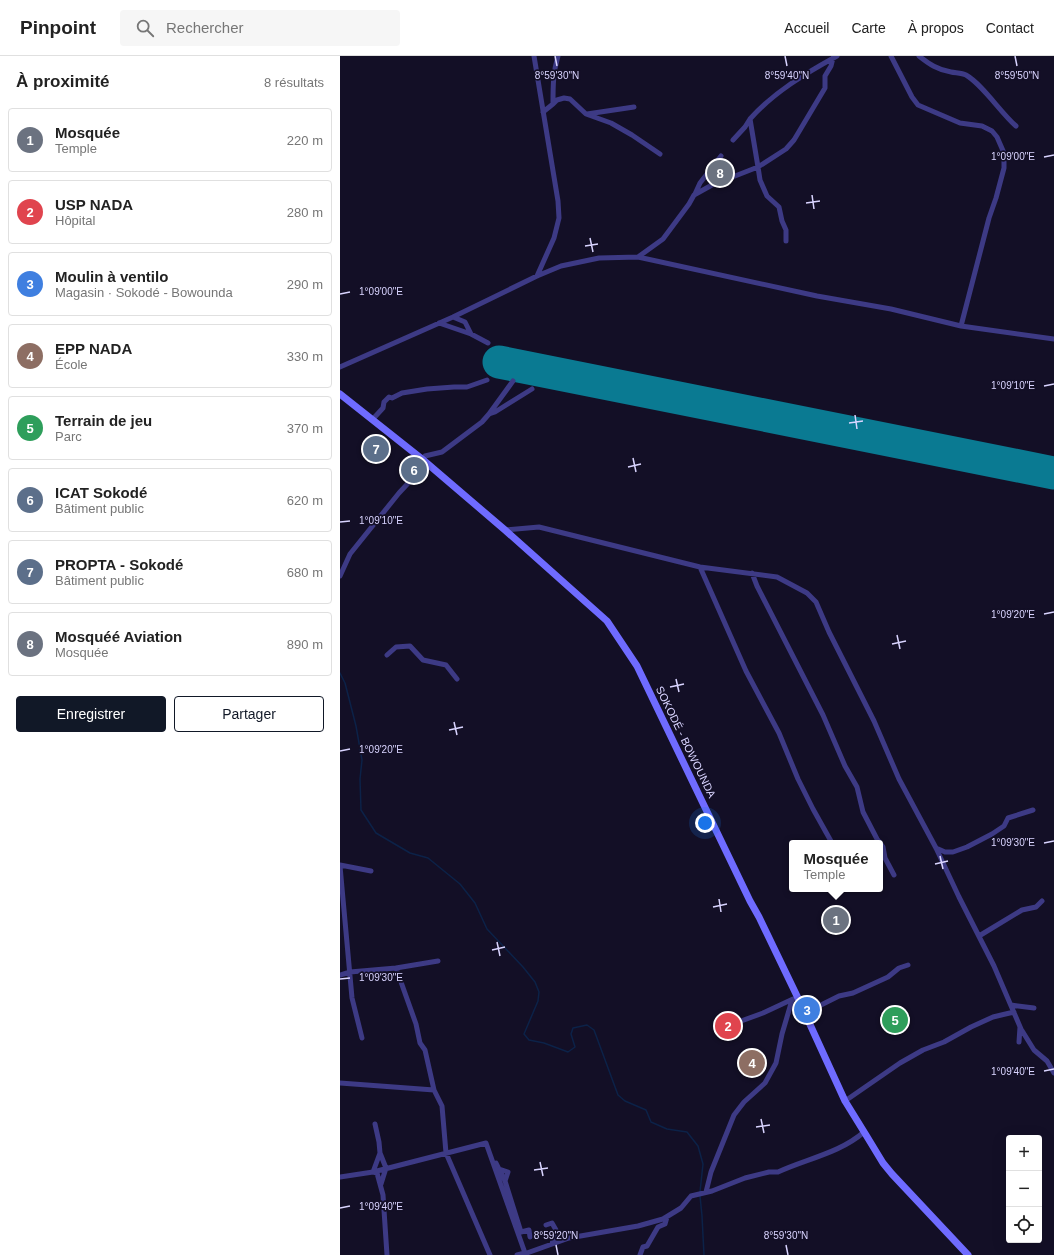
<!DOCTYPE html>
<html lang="fr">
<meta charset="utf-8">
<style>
:root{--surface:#fff;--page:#f6f6f6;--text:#222;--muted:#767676;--line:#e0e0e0;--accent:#111827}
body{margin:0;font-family:Helvetica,sans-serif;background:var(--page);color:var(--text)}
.controls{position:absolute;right:12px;bottom:12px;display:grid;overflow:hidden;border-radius:4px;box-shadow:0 4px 16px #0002}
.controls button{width:36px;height:36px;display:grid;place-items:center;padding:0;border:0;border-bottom:1px solid var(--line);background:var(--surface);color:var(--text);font:20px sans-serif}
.you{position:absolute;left:365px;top:767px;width:14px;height:14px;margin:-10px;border:3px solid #fff;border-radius:50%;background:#1a73e8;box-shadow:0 0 0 6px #1a73e833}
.badge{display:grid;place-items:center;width:26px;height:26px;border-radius:50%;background:var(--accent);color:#fff;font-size:13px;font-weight:700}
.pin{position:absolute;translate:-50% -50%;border:2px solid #fff;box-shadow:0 1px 4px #0006}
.popup{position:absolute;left:449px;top:784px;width:94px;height:52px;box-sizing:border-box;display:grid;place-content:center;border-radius:4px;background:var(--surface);filter:drop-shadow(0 1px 3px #0005);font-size:13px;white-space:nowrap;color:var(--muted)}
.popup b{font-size:15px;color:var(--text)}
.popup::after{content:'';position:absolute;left:50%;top:100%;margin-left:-8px;border:8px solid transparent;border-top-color:var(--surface)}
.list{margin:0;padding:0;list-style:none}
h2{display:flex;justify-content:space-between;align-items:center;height:52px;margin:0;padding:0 16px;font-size:17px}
h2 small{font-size:13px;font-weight:400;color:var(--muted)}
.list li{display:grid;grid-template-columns:26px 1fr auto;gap:12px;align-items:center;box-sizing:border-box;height:64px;margin:0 8px 8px;padding:0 8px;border:1px solid var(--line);border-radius:4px}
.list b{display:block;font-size:15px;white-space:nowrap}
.list p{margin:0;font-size:13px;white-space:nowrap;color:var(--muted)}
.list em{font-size:13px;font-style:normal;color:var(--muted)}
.actions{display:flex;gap:8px;padding:12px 16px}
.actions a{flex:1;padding:9px 0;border:1px solid var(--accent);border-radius:4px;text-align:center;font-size:14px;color:var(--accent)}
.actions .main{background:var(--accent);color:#fff}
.icon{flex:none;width:22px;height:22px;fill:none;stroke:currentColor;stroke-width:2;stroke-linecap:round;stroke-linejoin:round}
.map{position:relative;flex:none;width:714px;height:1199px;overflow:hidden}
header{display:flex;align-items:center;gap:24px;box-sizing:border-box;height:56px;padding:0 20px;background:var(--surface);border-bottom:1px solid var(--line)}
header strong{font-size:19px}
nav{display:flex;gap:22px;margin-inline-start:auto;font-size:14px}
.search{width:280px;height:36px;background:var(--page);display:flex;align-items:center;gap:10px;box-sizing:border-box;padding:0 14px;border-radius:4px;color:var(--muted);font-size:15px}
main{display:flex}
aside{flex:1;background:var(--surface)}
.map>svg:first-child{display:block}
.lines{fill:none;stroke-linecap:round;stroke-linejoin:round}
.stream{stroke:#0c2248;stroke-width:1.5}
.runway{stroke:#0a7a92;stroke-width:33}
.minor{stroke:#3d3a85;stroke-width:5}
.secondary{stroke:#6f6bff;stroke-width:7}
.ticks{fill:none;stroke:#d9d4ff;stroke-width:1.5}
.labels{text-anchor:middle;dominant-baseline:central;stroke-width:3.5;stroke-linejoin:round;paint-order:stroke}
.street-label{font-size:11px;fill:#d9d4ff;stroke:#130f26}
.ticks-label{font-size:10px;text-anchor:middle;fill:#d9d4ff;stroke:#130f26;stroke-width:3.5;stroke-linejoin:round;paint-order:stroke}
</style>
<header>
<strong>Pinpoint</strong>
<div class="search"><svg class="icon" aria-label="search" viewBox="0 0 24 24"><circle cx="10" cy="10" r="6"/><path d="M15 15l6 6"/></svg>Rechercher</div>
<nav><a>Accueil</a><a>Carte</a><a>À propos</a><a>Contact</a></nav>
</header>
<main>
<aside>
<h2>À proximité<small>8 résultats</small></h2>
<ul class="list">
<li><span class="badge" style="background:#6b7280">1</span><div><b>Mosquée</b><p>Temple</p></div><em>220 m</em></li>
<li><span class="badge" style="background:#e0444e">2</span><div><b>USP NADA</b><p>Hôpital</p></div><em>280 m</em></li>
<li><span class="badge" style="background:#3f7fe0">3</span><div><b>Moulin à ventilo</b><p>Magasin · Sokodé - Bowounda</p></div><em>290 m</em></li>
<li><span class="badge" style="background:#8d6e63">4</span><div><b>EPP NADA</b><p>École</p></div><em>330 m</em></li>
<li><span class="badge" style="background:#2e9e5b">5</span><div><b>Terrain de jeu</b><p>Parc</p></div><em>370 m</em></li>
<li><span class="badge" style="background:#5c6f8a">6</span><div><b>ICAT Sokodé</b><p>Bâtiment public</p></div><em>620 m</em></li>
<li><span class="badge" style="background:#5c6f8a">7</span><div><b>PROPTA - Sokodé</b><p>Bâtiment public</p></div><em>680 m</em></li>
<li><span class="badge" style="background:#6b7280">8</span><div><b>Mosquéé Aviation</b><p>Mosquée</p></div><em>890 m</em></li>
</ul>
<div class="actions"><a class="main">Enregistrer</a><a>Partager</a></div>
</aside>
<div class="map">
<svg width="714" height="1199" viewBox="0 0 714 1199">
<rect width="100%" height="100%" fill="#130f26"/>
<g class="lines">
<path class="stream" d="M0,617L5,627L16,670L22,704L20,723L21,754L36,777L70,797L88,802L120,828L135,847L147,873L183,911L195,926L199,936L198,945L184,978L189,984L204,987L228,996L235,991L231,978L233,972L247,969L254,974L278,1039L285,1045L306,1054L311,1066L327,1073L347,1076L358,1090L363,1108L360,1136
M360,1140L362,1160L364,1199"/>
<path class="runway" d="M159,306L714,417"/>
<path class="minor" d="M194,0L218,145L219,162L214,182L197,220
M551,0L572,41L578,49L620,67L642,70L652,75L657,81L664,97V112L656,142L649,162L621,270
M579,0C589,8 598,14 611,16C616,17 622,17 626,19C643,29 660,56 676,70
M213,48L217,44L224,42L230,43L246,58L271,67L292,79L320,98
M203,56L213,48C213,31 213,16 218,0
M247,58L294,51
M393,84L405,71L410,63
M355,138L360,127L381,100
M446,185V174L442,165L439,151L427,140L420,124L418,111L446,93L454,84L485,32V20L491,10L493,2
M298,201L323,183L349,148L354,139L372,129L418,111L410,63C434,36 466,17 497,0
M113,261L125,266L131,278
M99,267L131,278L148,287
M0,311L113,261L197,220L221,210L259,202L298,201L477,240L551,253L621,270L714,283
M149,358L173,325
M32,364L43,352L44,346L49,341L52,342L62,337L87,333L114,331H127L147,324
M82,403L85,400L102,396L142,366L149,358L155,356L192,333
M165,474L199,471L360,511L437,521L467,537L476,546L489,576L534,665L559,723L596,792L619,841L654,910L681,973L694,994L707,1005L714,1017
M360,511L406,615L439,677L458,723L473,753L492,787
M412,517L417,530L483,659L505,710L517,731L523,756L537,783L543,791L545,802L554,819
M0,520L10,498L59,437L87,407
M47,599L56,591L70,590L83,604L106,609L117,623
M596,792L605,796H613L627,791L652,778L664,770L668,762L693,754
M0,809L31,815
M0,810L12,942L22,982
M639,880L682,854L696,851L702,845
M56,912L98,905
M0,919L10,916L56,912L76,968L80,987L85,994L94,1034L102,1050L106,1097L150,1199
M671,949L694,952
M465,957L499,940L513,937L548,921L559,912L568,909
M393,968L423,957L453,943
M679,986L680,971
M0,1027L94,1034
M505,1045L560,1007L583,994L604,986L631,971L653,961L674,956
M35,1068L39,1086L40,1097L33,1116L37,1117L43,1139L47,1199
M40,1097L46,1112L41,1128
M156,1107L165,1125L181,1176L189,1174L190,1181
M159,1113L168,1116L165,1125
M0,1121L33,1116L146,1087L185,1197L177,1199
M366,1136L371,1116L394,1059L404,1046L425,1027L436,1007L442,978L452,944
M206,1169L212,1167L216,1174L212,1188
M185,1199L184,1198L229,1182L298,1170L323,1163L341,1152L351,1140L372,1135L405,1122L429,1116H438C466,1103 500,1097 524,1076
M300,1199L303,1191L307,1190L318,1171L325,1168L327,1161"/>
<path class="secondary" d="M0,338L82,403L165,474L267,565L297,610L410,845L419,861L457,940L505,1045L526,1079L543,1107L552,1118L628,1199"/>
</g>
<path class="ticks" d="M215,0L217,10M445,0L447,10M675,0L677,10M704,101L714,99M472,139L474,153M466,147L480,145M250,182L253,196M245,190L258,188M0,238L10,236M704,330L714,328M515,359L517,373M509,367L523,365M293,402L296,416M288,411L301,408M0,466L10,465M704,558L714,556M557,579L560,593M552,588L566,585M336,623L339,636M330,631L344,628M114,666L117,679M109,674L123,671M0,695L10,693M704,787L714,785M600,800L603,813M595,808L608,805M379,843L381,856M373,851L387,848M157,886L160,900M152,894L165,891M0,923L10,922M704,1015L714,1013M421,1063L424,1077M416,1071L430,1069M200,1106L203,1120M194,1114L208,1112M0,1152L10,1150M216,1189L218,1199M446,1189L448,1199"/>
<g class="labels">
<g class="street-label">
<text transform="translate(346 686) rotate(64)">SOKODÉ - BOWOUNDA</text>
</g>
</g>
<g class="ticks-label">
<text x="217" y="23">8°59'30"N</text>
<text x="447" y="23">8°59'40"N</text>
<text x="677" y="23">8°59'50"N</text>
<text x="673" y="104">1°09'00"E</text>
<text x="41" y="239">1°09'00"E</text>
<text x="673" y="333">1°09'10"E</text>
<text x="41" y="468">1°09'10"E</text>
<text x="673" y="562">1°09'20"E</text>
<text x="41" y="697">1°09'20"E</text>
<text x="673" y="790">1°09'30"E</text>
<text x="41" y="925">1°09'30"E</text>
<text x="673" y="1019">1°09'40"E</text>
<text x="41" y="1154">1°09'40"E</text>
<text x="216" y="1183">8°59'20"N</text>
<text x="446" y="1183">8°59'30"N</text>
</g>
</svg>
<div class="controls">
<button>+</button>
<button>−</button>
<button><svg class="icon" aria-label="locate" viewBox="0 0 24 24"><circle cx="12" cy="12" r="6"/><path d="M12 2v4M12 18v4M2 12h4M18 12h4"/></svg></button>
</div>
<div class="you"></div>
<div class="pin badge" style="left:496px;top:864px;background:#6b7280">1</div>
<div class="popup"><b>Mosquée</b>Temple</div>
<div class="pin badge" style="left:388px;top:970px;background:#e0444e">2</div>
<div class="pin badge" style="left:467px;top:954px;background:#3f7fe0">3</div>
<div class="pin badge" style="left:412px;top:1007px;background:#8d6e63">4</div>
<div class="pin badge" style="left:555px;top:964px;background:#2e9e5b">5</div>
<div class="pin badge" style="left:74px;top:414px;background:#5c6f8a">6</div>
<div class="pin badge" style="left:36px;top:393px;background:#5c6f8a">7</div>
<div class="pin badge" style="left:380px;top:117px;background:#6b7280">8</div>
</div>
</main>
